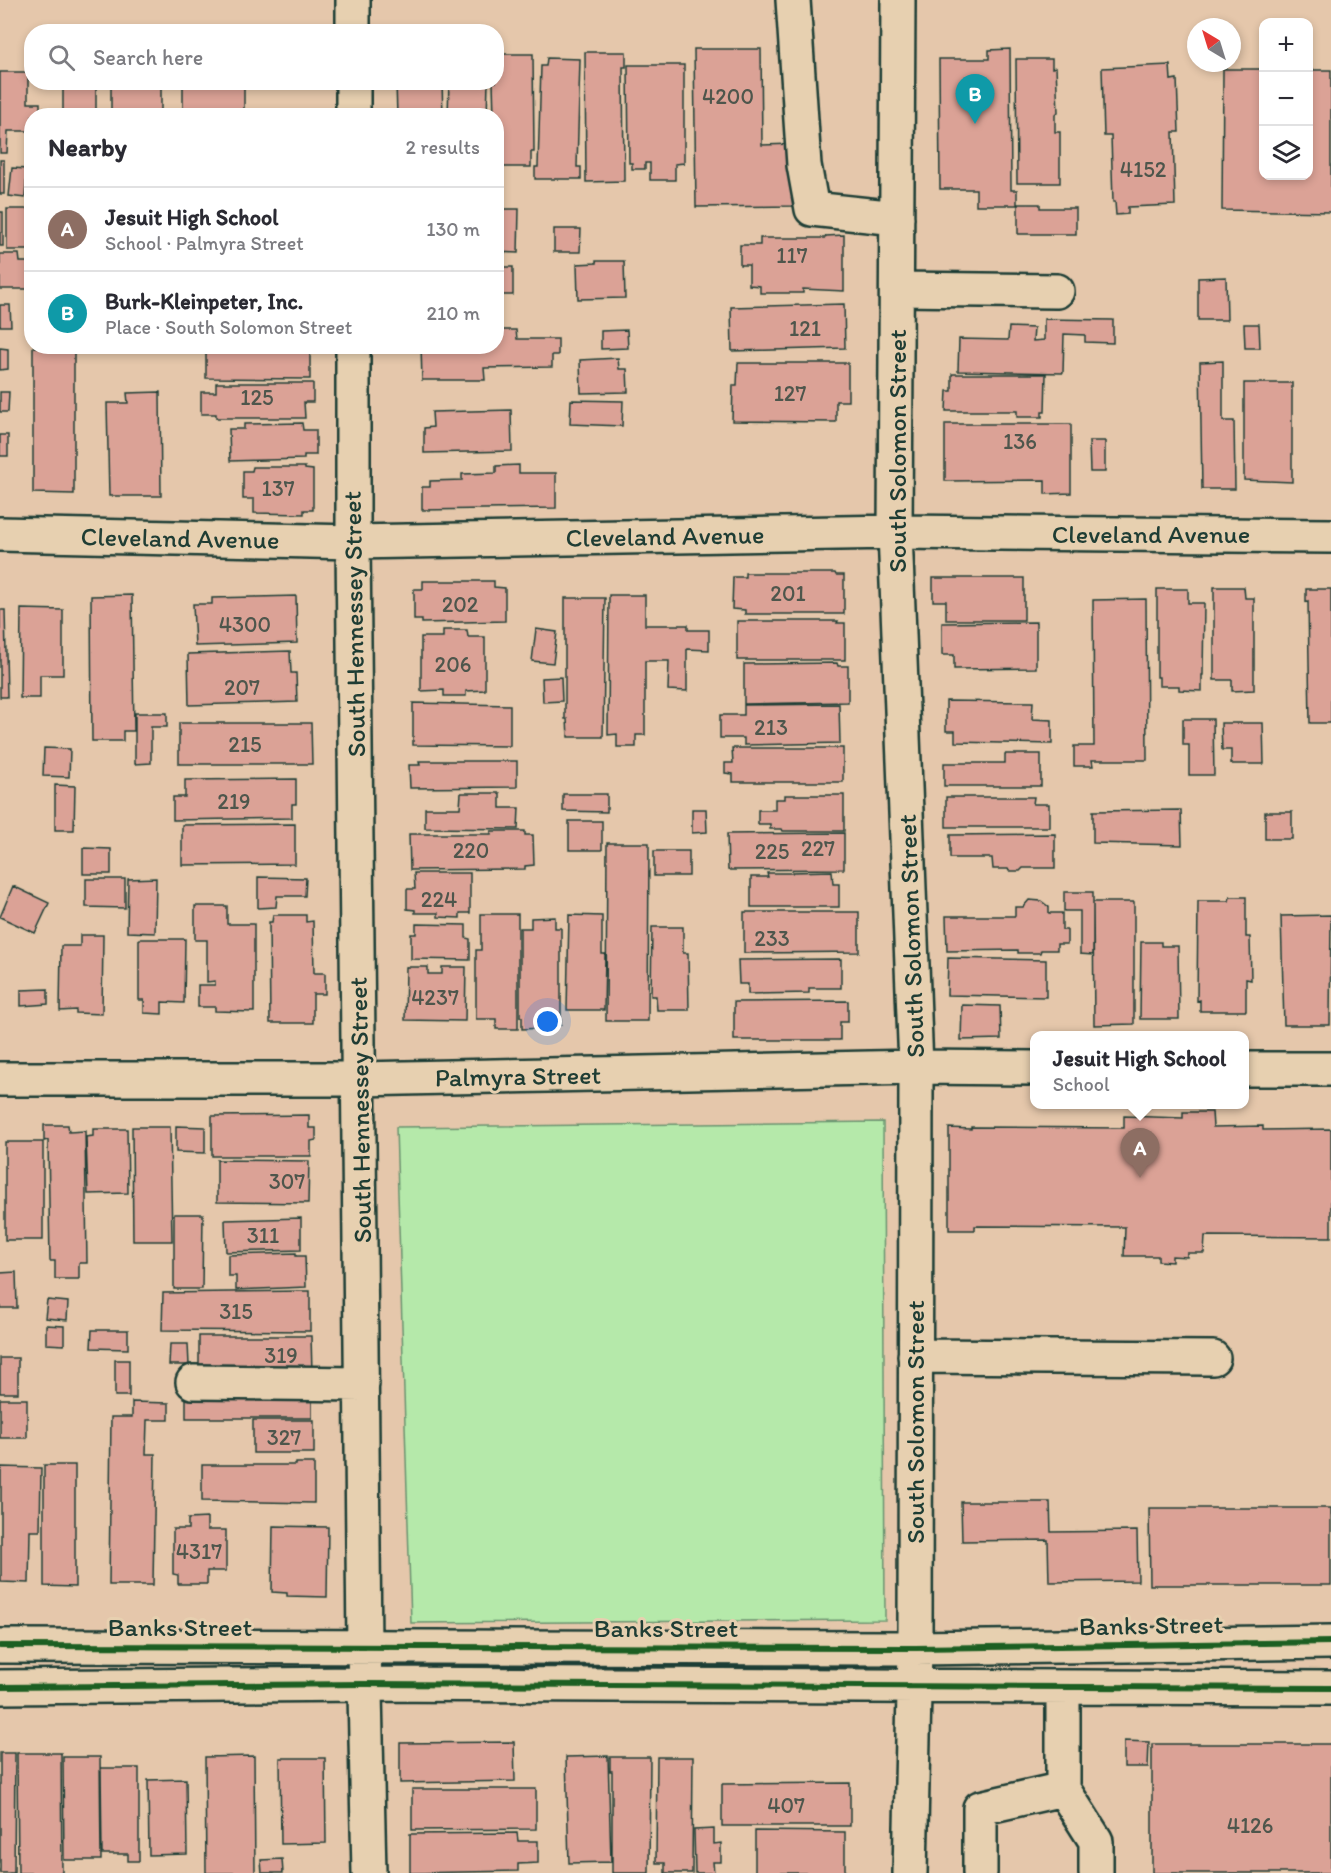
<!DOCTYPE html>
<meta charset="utf-8">
<style>
:root{--surface:#fff;--page:#f7f7f7;--text:#2b2b33;--muted:#7c7c81;--line:#e1e1e2;--accent:#0f766e}
body{margin:0;font-family:Itim,sans-serif;background:var(--page);color:var(--text)}
.controls{position:absolute;right:18px;top:18px;display:grid;overflow:hidden;border-radius:12px;box-shadow:0 3px 9px #0003}
.controls button{width:54px;height:54px;display:grid;place-items:center;padding:0;border:0;border-bottom:2px solid var(--line);background:var(--surface);color:var(--text);font:30px sans-serif}
.compass{position:absolute;left:1187px;top:18px;width:54px;height:54px;border-radius:50%;background:var(--surface);box-shadow:0 3px 9px #0003;rotate:322deg}
.you{position:absolute;left:548px;top:1022px;width:21px;height:21px;margin:-15px;border:4px solid #fff;border-radius:50%;background:#1a73e8;box-shadow:0 0 0 9px #1a73e833}
.badge{display:grid;place-items:center;width:39px;height:39px;border-radius:50%;background:var(--accent);color:#fff;font-size:20px;font-weight:700}
.pin{position:absolute;translate:-50% -50px;filter:drop-shadow(0 2px 3px #0008)}
.pin::after{content:'';position:absolute;top:32px;width:21px;height:18px;background:inherit;clip-path:polygon(0 0,100% 0,50% 100%)}
.popup{position:absolute;left:1030px;top:1031px;width:219px;height:78px;box-sizing:border-box;display:grid;place-content:center;border-radius:12px;background:var(--surface);filter:drop-shadow(0 2px 4px #0005);font-size:20px;white-space:nowrap;color:var(--muted)}
.popup b{font-size:22px;color:var(--text)}
.popup::after{content:'';position:absolute;left:50%;top:100%;margin-left:-12px;border:12px solid transparent;border-top-color:var(--surface)}
.list{margin:0;padding:0;list-style:none}
h2{display:flex;justify-content:space-between;align-items:center;height:78px;margin:0;padding:0 24px;font-size:26px}
h2 small{font-size:20px;font-weight:400;color:var(--muted)}
.list li{display:grid;grid-template-columns:39px 1fr auto;gap:18px;align-items:center;box-sizing:border-box;height:84px;padding:0 24px;border-top:2px solid var(--line)}
.list b{display:block;font-size:22px;white-space:nowrap}
.list p{margin:0;font-size:20px;white-space:nowrap;color:var(--muted)}
.list em{font-size:20px;font-style:normal;color:var(--muted)}
.icon{flex:none;width:33px;height:33px;fill:none;stroke:currentColor;stroke-width:2;stroke-linecap:round;stroke-linejoin:round}
.map{position:relative;flex:none;width:1331px;height:1873px;overflow:hidden}
.search{position:absolute;background:var(--surface);box-shadow:0 3px 9px #0003;left:24px;top:24px;width:480px;height:66px;display:flex;align-items:center;gap:15px;box-sizing:border-box;padding:0 21px;border-radius:24px;color:var(--muted);font-size:22px}
.panel{position:absolute;background:var(--surface);box-shadow:0 3px 9px #0003;left:24px;top:108px;width:480px;height:246px;border-radius:24px}
.map>svg:first-child{display:block}
.green{fill:#b5e9aa;stroke:#6a936f;stroke-width:1.5}
.building{fill:#dba296;stroke:#1f3d34;stroke-width:1.5}
.lines{fill:none;stroke-linecap:round;stroke-linejoin:round}
.minor-casing{stroke:#1f3d34;stroke-width:38}
.minor{stroke:#e7d0b0;stroke-width:33}
.cycleway-casing{stroke:#e7d0b0;stroke-width:10}
.cycleway{stroke:#1b5e20;stroke-width:6}
.labels{text-anchor:middle;dominant-baseline:central;stroke-width:6;stroke-linejoin:round;paint-order:stroke}
.number-label{font-size:22px;fill:#4e564c}
.street-label{font-size:26px;fill:#1f3d34;stroke:#e7d0b0}
</style>
<div class="map">
<svg width="1331" height="1873" viewBox="0 0 1331 1873">
<rect width="100%" height="100%" fill="#e5c7ab"/>
<filter id="ink" filterUnits="userSpaceOnUse"><feTurbulence type="fractalNoise" baseFrequency=".0167" numOctaves="2"/><feDisplacementMap in="SourceGraphic" scale="12" xChannelSelector="R" yChannelSelector="G"/><feConvolveMatrix kernelMatrix="1 2 1 2 8 2 1 2 1" color-interpolation-filters="sRGB"/></filter>
<g filter="url(#ink)">
<path class="green" d="M883,1122L885,1620L411,1623L396,1127Z"/>
<path class="building" d="M694,49H761L762,145L793,144V206L696,207Z
M1010,49L1011,190H1017V205H976V189H940L939,59H989V50Z
M585,52H626V67H623L624,181L586,182Z
M496,54H533L534,152H531V167H496V116H494L493,82H496Z
M547,58L580,59L577,167H581V179H535V167H538L541,66H546Z
M1016,59H1052V68L1056,67L1058,112L1055,115V132H1060V183H1017Z
M628,65H684V163L675,164V180H650V163H645V169H632V163H629Z
M1170,65L1171,80L1177,79L1179,132H1173L1175,205L1128,207V214L1116,215L1115,202H1113L1111,136H1104L1102,68Z
M1223,69H1264V176H1308V70H1331V212L1222,210Z
M0,72H28V103H40V116H32V131H8L7,153H0Z
M63,82H96V116H63Z
M111,82H161V116H111Z
M183,82H244V116H183Z
M396,82H442L443,116H397Z
M449,82H488L487,116H448Z
M0,160H4V194H0Z
M12,168L27,169L25,198L9,196Z
M1018,204H1040V208H1076V234H1018Z
M7,209H32V250H7Z
M496,209H519L518,253L496,252Z
M0,212H3V246H0Z
M554,229H581L580,252H554Z
M844,235V291L803,289V293H760V286L749,285V265H740V245H760V238H825L826,236Z
M0,254H19L20,262H32V289H0Z
M496,260H503V267H513V295H501V304H496Z
M596,261H624L625,298L578,299L577,264L596,263Z
M1226,277L1227,320H1198V278Z
M844,304L845,348L732,351L731,307Z
M0,305H10L11,326H0Z
M1044,319L1113,320V343L1085,342V335L1064,334L1063,373L958,371L959,339L1008,340L1009,327L1034,328L1033,341L1044,340Z
M1244,324H1259L1260,348H1245Z
M496,330H516L517,339H558V355H552V367L484,368L485,380H422L421,346H496Z
M627,330L628,348L601,349V331Z
M206,346L310,347V379L206,378Z
M33,347H74V494L33,493Z
M0,348L8,349V369L0,370Z
M618,358L619,369H627L628,392L581,393L580,360Z
M1223,361V421H1234L1235,489H1202L1200,362Z
M738,363H848V401H836V422L732,421L733,385H737Z
M952,374H1046L1045,412H1042V417H1017V411H946L947,391H952Z
M216,383H313V402H304L305,418H216V414H201V392H216Z
M1244,383H1292V482L1244,480Z
M0,392H9L8,412H0Z
M160,392L161,496H109L107,403H128L127,393Z
M571,400L623,401L622,426L570,424Z
M511,410L512,451L424,453V428L433,427L432,412Z
M302,423L303,430H316V455H304V459L230,461L229,429H244V424Z
M945,424H1071V493L1045,494V480L945,481Z
M0,435H8V456H0Z
M1089,441H1105V472H1090Z
M519,465V473H556V508L422,510V487H430V481L462,480V474L496,473V466Z
M253,467H305V469L313,470V510H304V514L254,513V499H243V471H252Z
M745,573H835L836,575H844V614H745V610L732,609L733,577H745Z
M933,578H1024V620H946V601H933Z
M423,581H494V587L505,588V621L422,623V620H414V589H423Z
M1214,587H1244L1245,598H1254V690L1232,691V680H1214Z
M1157,589H1188V603H1204L1203,675H1202V691L1179,690V686H1159V677H1157Z
M1306,589H1331V723H1310L1308,601L1306,602Z
M132,595L134,731H123V741H92L91,596Z
M609,595H645V625H688V630H709V650L687,649V691L668,690L669,661H645V735H636V747H617V734L608,735Z
M296,596L297,643L195,646L193,604H212V598Z
M565,598H605L603,737H568L567,719H565Z
M1146,599L1147,760H1092L1093,766H1074V746H1094L1093,600Z
M21,609L63,610V675H40V698H20Z
M0,610H5L7,697H0Z
M737,621H838L837,623H845V660H737Z
M1036,622V668L954,669V655H942V623Z
M536,629L557,632L553,663L532,661Z
M443,630H467L468,637H485V690L466,691V696H444V690L421,691V637H443Z
M290,651L291,673H296L297,702L189,705L188,654Z
M837,663L838,666H848V702L744,704V664Z
M561,677L562,701L543,702L542,678Z
M946,701L1033,702L1032,719L1052,720V744L955,742V731H946Z
M413,703L510,705V746L413,745Z
M839,704L840,743L744,745V738H720V715H744V705Z
M135,713H167V727H151V763L135,764Z
M1183,719H1213L1214,775H1189V745H1183Z
M179,723H311L312,764H179Z
M1221,723H1263L1264,764H1231V750H1222Z
M44,748L70,749L69,777L43,776Z
M732,748H843V782H733V774L725,773V763H733Z
M1005,754H1041V786H944V763H1005Z
M419,761H517V787L410,788L409,765H420Z
M296,779V804H292V818L173,820V797H185V780Z
M55,785L75,786L74,830H55Z
M461,793H500V808H519L518,829L425,828V808H460Z
M563,794H607V812L563,811Z
M785,795H844V831H783L782,829H770V824H758V810H775V799H785Z
M946,797H1034L1033,804H1049V827H946Z
M692,809H706L707,832L692,833Z
M1181,810L1182,845L1093,843V811Z
M1265,812H1292V839H1265Z
M569,821H602V850H569Z
M295,824V864L182,865V825Z
M491,831H525V835H533L534,865L525,866V869L410,870L409,834H491Z
M844,833V869L728,870L727,834Z
M1055,834V868H1023L1020,871H1009L1008,869H993L992,858H950V835Z
M607,843H649L648,1021H606Z
M83,848L111,849V874H83Z
M654,851H689V876H654Z
M832,871L833,884H839V907H751V877H768L767,873H792V872Z
M414,873H470V913H460V918L438,917V913H415V910L407,909V889H415Z
M258,877L306,878L305,896H277L276,907L258,908Z
M156,878L155,933L127,932L128,879Z
M86,879H125V908L86,907Z
M13,886L49,903L35,933L0,917Z
M1064,892H1093V955L1080,954V911H1064Z
M1230,897H1246V937H1250L1251,980L1246,979V1011H1200V1000L1197,1001L1198,901H1229Z
M1029,900L1041,901L1049,907V913H1062V930H1067V944H1057V950H1041L1040,953H1018V950L947,951L946,916H1015V907H1023Z
M1093,902H1134V1024L1094,1025Z
M195,906H227V924H254V1012L215,1011V1007H198V985H215V981L207,982V940H195Z
M744,912H859V952L744,953Z
M481,914H518V1029H496V1019H476V950H481Z
M273,915H306V922L313,921L314,973H325V994H313V1023H270L269,922H272Z
M569,915L602,916V954H605L604,1010H567Z
M1331,915L1330,1025H1284L1281,916Z
M555,917V928H561V1025H544V1028L522,1029V1017H520V928H531V918Z
M416,924L466,925V938L470,939V960L411,959V934H416Z
M652,927H683V953H688L689,1010H657L656,996H651Z
M80,935H103L102,1014L76,1013V1010L60,1011L61,946H80Z
M139,939H185L184,1003L162,1002V1014L144,1013V1000H139Z
M1141,942H1161V946H1178L1179,1019H1140Z
M948,958L1046,960V997L947,995Z
M841,959V988H809V993L748,994V984H739L738,960Z
M406,967H428V974H442V967H466L465,1021L405,1020Z
M48,989V1004L21,1006V990Z
M848,1001V1022H840V1040H734V1002Z
M962,1005L1000,1006L1001,1039L961,1040Z
M1183,1112H1212L1213,1127L1263,1126V1130L1331,1129V1237L1205,1236L1204,1253H1187V1257L1172,1256V1262L1158,1261V1256H1124L1125,1227L975,1226V1230H949V1128L971,1129V1127L1124,1128V1116L1183,1118Z
M309,1115V1128H316V1140L311,1141V1156H212V1116Z
M44,1125H68L69,1132L85,1131L87,1263H79V1279H55V1261H50L48,1140L44,1141Z
M176,1126L205,1127V1153L176,1152Z
M132,1127H170L172,1241H133Z
M93,1129H127L128,1193L88,1194L86,1137L93,1136Z
M5,1142H43V1240H5Z
M217,1160L309,1161L308,1203L217,1202Z
M174,1214H203L202,1289H174Z
M301,1218V1250L226,1252L225,1220Z
M296,1253V1256H305L306,1287L236,1290V1276H228V1255Z
M16,1272L17,1308H0V1273Z
M301,1291H310V1331L162,1330L163,1293Z
M47,1300L68,1302L67,1320L45,1318Z
M46,1325L64,1326V1345L46,1344Z
M92,1330H128V1349L91,1348Z
M199,1336H311L312,1373H199Z
M170,1344H188L189,1365H169Z
M0,1358H18V1393H0Z
M115,1360H129V1396H115Z
M186,1391L312,1392V1418H186Z
M0,1399H27V1438H0Z
M132,1402L169,1403V1420H147L146,1454H155L153,1585H109L111,1417H132Z
M253,1420H314V1453H253Z
M296,1463H314V1503L202,1501V1465H296Z
M44,1465H75V1587L44,1586Z
M1,1467L41,1468L40,1531H30L29,1583L1,1582Z
M961,1502H1050L1051,1532L1137,1531L1138,1581L1049,1582L1048,1540L962,1541Z
M1149,1508H1331V1585H1150Z
M207,1518V1530H226V1571H207V1584H178V1575L173,1574V1529H188V1519Z
M273,1526L328,1527L327,1597L287,1596V1593L272,1592Z
M1124,1741L1149,1742L1148,1767H1124Z
M514,1742L515,1781L400,1783V1743Z
M1152,1744H1331V1873H1152Z
M0,1753H15L14,1873H0Z
M17,1753H61L62,1873H18Z
M254,1756L255,1873H206L205,1757Z
M608,1756L611,1862L569,1863L566,1757Z
M63,1757H100L101,1860H64Z
M610,1757H650L649,1873H612V1771H610Z
M657,1757H693L692,1873H665V1863H656Z
M280,1758H325L326,1843L281,1844Z
M101,1768H139V1861H128V1854H102Z
M186,1779L187,1854L149,1855L148,1780Z
M850,1783V1826H722V1784Z
M412,1789H536V1829L412,1830Z
M714,1829V1844L721,1843V1862H713L714,1873H695L694,1830Z
M755,1831L845,1832V1873H740H755Z
M517,1833L518,1841H538V1863L518,1864V1871L410,1873V1834Z
M282,1859L283,1873H262L261,1860Z"/>
<g class="lines">
<defs>
<path id="minor" d="M353,0V32
M793,0L804,165L812,209L897,218
M898,0L895,532L916,1067L915,1648L910,1873
M353,116V82
M897,289L1057,291
M353,346V542L364,1647L369,1873
M0,534L353,542L895,532L1331,536
M1245,1069H1331
M0,1079H360L916,1067L1035,1068
M915,1356L1213,1358
M193,1382L362,1384
M0,1646L915,1648L1331,1642
M0,1687L364,1684L1331,1688
M1063,1687V1789L1096,1841V1873
M980,1873V1808L1063,1789"/>
</defs>
<use href="#minor" class="minor-casing"/>
<use href="#minor" class="minor"/>
<defs>
<path id="cycleway" d="M0,1646L915,1648L1331,1642
M0,1687L364,1684L1331,1688"/>
</defs>
<use href="#cycleway" class="cycleway-casing"/>
<use href="#cycleway" class="cycleway"/>
</g>
</g>
<g class="labels">
<g class="number-label">
<text x="728" y="96">4200</text>
<text x="1143" y="169">4152</text>
<text x="792" y="255">117</text>
<text x="805" y="328">121</text>
<text x="790" y="393">127</text>
<text x="257" y="397">125</text>
<text x="1020" y="441">136</text>
<text x="278" y="488">137</text>
<text x="788" y="593">201</text>
<text x="460" y="604">202</text>
<text x="245" y="624">4300</text>
<text x="453" y="664">206</text>
<text x="242" y="687">207</text>
<text x="771" y="727">213</text>
<text x="245" y="744">215</text>
<text x="234" y="801">219</text>
<text x="818" y="848">227</text>
<text x="471" y="850">220</text>
<text x="772" y="851">225</text>
<text x="439" y="899">224</text>
<text x="772" y="938">233</text>
<text x="435" y="997">4237</text>
<text x="287" y="1181">307</text>
<text x="263" y="1235">311</text>
<text x="236" y="1311">315</text>
<text x="281" y="1355">319</text>
<text x="284" y="1437">327</text>
<text x="199" y="1551">4317</text>
<text x="786" y="1805">407</text>
<text x="1250" y="1825">4126</text>
</g>
<g class="street-label">
<text transform="translate(897 451) rotate(-90)">South Solomon Street</text>
<text x="1151" y="534">Cleveland Avenue</text>
<text transform="translate(665 536) rotate(-1)">Cleveland Avenue</text>
<text transform="translate(180 538) rotate(1)">Cleveland Avenue</text>
<text transform="translate(354 624) rotate(-91)">South Hennessey Street</text>
<text transform="translate(911 936) rotate(-92)">South Solomon Street</text>
<text transform="translate(518 1076) rotate(-1)">Palmyra Street</text>
<text transform="translate(360 1110) rotate(-91)">South Hennessey Street</text>
<text transform="translate(915 1422) rotate(-90)">South Solomon Street</text>
<text transform="translate(1151 1625) rotate(-1)">Banks Street</text>
<text x="180" y="1627">Banks Street</text>
<text x="666" y="1628">Banks Street</text>
</g>
</g>
</svg>
<div class="controls">
<button>+</button>
<button>−</button>
<button><svg class="icon" aria-label="layers" viewBox="0 0 24 24"><path d="M12 4l9 5-9 5-9-5zM3 14l9 5 9-5"/></svg></button>
</div>
<svg class="compass" viewBox="-18 -18 36 36"><path d="M0-13l5 13h-10z" fill="#e53935"/><path d="M0 13l5-13h-10z" fill="#7c7c81"/></svg>
<div class="you"></div>
<div class="pin badge" style="left:1140px;top:1178px;background:#8d6e63">A</div>
<div class="popup"><b>Jesuit High School</b>School</div>
<div class="pin badge" style="left:975px;top:124px;background:#0f9aa8">B</div>
<div class="search"><svg class="icon" aria-label="search" viewBox="0 0 24 24"><circle cx="10" cy="10" r="6"/><path d="M15 15l6 6"/></svg>Search here</div>
<section class="panel">
<h2>Nearby<small>2 results</small></h2>
<ul class="list">
<li><span class="badge" style="background:#8d6e63">A</span><div><b>Jesuit High School</b><p>School · Palmyra Street</p></div><em>130 m</em></li>
<li><span class="badge" style="background:#0f9aa8">B</span><div><b>Burk-Kleinpeter, Inc.</b><p>Place · South Solomon Street</p></div><em>210 m</em></li>
</ul>
</section>
</div>
